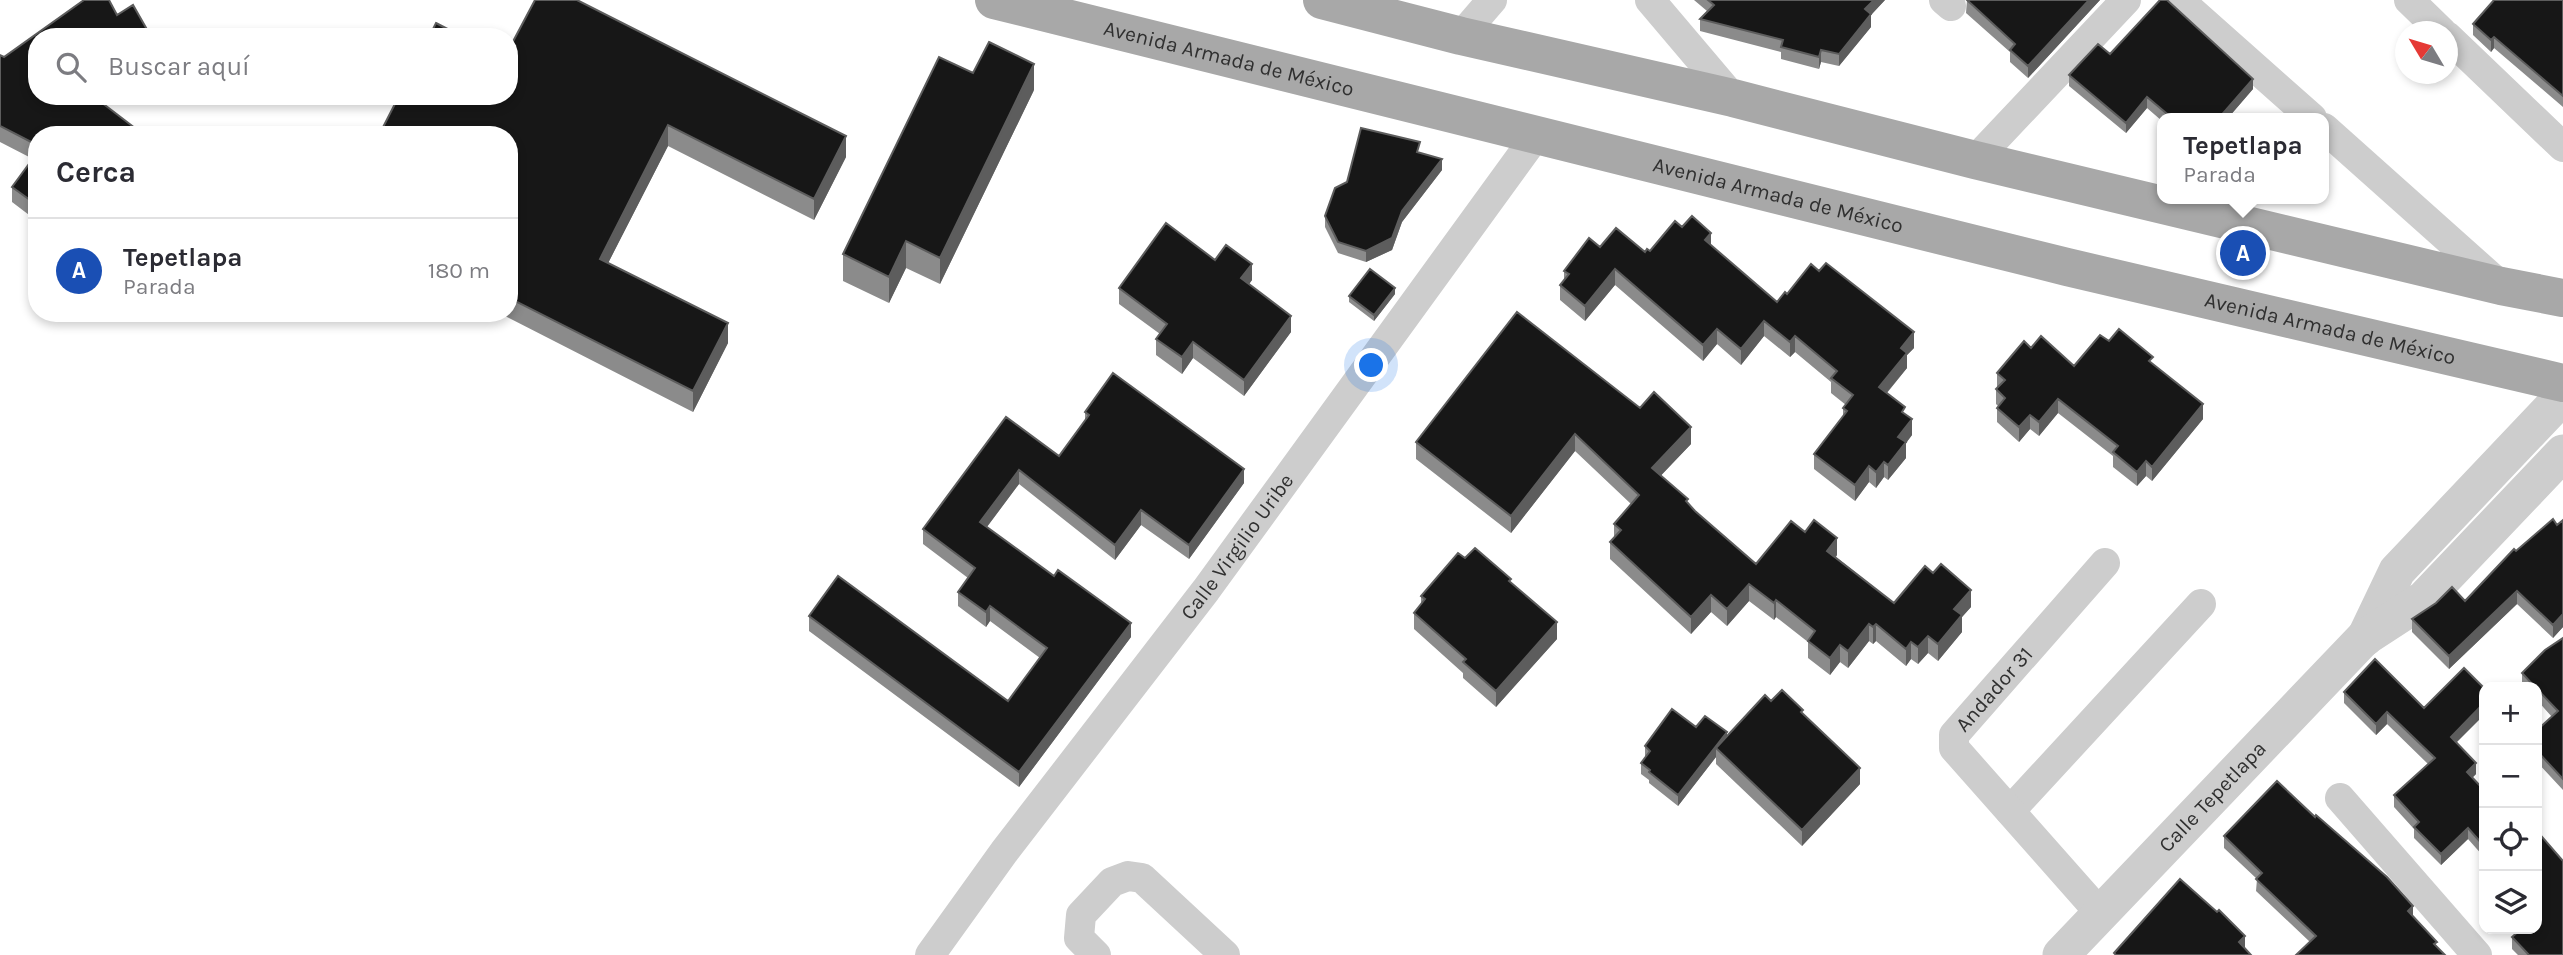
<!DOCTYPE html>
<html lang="es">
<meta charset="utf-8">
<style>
:root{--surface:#fff;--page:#f7f7f7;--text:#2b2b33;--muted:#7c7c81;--line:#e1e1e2;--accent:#b45309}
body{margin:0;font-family:Karla,sans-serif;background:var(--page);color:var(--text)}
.controls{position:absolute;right:21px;bottom:21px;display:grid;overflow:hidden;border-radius:14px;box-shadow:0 4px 10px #0003}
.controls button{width:63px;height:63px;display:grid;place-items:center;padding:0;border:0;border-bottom:2px solid var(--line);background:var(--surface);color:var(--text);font:35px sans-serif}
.compass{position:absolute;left:2395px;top:21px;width:63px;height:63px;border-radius:50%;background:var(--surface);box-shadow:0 4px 10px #0003;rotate:308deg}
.you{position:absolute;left:1372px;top:366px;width:24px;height:24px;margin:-18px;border:5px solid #fff;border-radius:50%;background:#1a73e8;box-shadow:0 0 0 10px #1a73e833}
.badge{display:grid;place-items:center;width:46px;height:46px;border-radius:50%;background:var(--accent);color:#fff;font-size:23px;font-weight:700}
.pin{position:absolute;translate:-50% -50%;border:4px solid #fff;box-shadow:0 2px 7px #0006}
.popup{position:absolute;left:2157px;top:113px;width:172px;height:91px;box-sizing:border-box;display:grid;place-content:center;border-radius:14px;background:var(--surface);filter:drop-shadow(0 2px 5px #0005);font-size:23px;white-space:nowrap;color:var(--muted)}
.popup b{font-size:26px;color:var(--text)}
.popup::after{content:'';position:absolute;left:50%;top:100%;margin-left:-14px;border:14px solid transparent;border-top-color:var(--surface)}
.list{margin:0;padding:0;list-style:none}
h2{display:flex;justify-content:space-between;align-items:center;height:91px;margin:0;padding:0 28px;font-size:30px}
h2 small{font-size:23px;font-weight:400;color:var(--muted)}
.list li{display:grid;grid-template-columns:46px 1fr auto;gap:21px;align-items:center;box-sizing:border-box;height:105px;padding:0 28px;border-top:2px solid var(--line)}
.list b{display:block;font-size:26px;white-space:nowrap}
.list p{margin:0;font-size:23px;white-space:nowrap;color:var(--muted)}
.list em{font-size:23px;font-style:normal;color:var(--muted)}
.icon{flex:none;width:38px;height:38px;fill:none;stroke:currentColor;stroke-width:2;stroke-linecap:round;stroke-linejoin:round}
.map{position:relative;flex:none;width:2563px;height:955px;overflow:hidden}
.search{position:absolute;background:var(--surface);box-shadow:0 4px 10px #0003;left:28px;top:28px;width:490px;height:77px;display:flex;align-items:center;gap:18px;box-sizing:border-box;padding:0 24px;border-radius:28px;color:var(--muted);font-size:26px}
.panel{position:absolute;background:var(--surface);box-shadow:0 4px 10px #0003;left:28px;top:126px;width:490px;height:196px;border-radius:28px}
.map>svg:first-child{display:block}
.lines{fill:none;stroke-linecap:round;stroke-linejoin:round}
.minor{stroke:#cdcdcd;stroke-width:30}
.tertiary{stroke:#cdcdcd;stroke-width:37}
.primary{stroke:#a8a8a8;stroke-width:38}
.wall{fill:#8b8b8b}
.shaded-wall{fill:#5d5d5d}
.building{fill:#171717;stroke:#5d5d5d;stroke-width:2}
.labels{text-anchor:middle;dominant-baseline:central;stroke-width:7;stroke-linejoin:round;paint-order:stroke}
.street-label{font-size:21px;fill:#303030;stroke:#fff}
</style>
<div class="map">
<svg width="2563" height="955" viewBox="0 0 2563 955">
<rect width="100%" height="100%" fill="#fff"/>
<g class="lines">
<g class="minor">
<path d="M1650,0L1733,98"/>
<path d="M1944,0L1951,6"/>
<path d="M2179,0L2312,118"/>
<path d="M2409,0L2442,32"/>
<path d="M1461,36L1492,0"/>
<path d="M2448,37L2563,147"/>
<path d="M2324,128L2501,286"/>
<path d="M1975,160L2126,0"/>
<path d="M2340,798L2477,955"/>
<path d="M2010,811L2201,604"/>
<path id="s1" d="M2100,913L1954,748V735L2105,563"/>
<path id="s2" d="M930,955L1004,852L1206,590L1538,133"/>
<path d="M1096,955L1079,938L1081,915L1112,882L1128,876L1142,878L1225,955"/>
</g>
<g class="tertiary">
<path d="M2365,638L2397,571L2563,396"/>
<path id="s3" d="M2061,955L2364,638L2424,599L2563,453"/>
</g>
<g class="primary">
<path id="s4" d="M994,0L2067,267L2563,383"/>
<path d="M1322,0L1461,36L1733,98L1975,160L2501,286L2563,298"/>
</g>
</g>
<path class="wall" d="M84,0H109L117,15L133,5L149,33V37H37V96H93L144,135H37V221L12,202V187L33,159L0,142V55L4,57Z
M1694,0H1885L1871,15V27L1839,66L1821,62L1819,69L1781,59V52L1700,31V19L1707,11Z
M1967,0H2100L2028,78L2010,62V52L1966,13Z
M2563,0V113V107L2494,48L2491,52L2473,35V24Z
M2110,54L2253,89L2228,118H2162V121L2147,108L2126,133L2069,86V75Z
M1034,90L940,284L906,268L889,303L843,281V254Z
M509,96L846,157L814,220L668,146L608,263L728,343L693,412L499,313H509Z
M1420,153L1442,170L1402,222L1392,250L1366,262L1338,253L1325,227V216Z
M1682,227L1711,246L1777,302L1787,294L1914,348L1907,355V368L1887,393L1905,414L1912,435L1906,443V458L1888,480L1884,477L1876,488L1869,482L1855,501L1814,469V454L1843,416V408L1846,405L1831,393V382L1795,352L1790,357L1764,336L1741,365L1717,344L1703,361L1615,285L1585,321L1560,300V285L1564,280V271L1600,247L1645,252L1650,251Z
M1215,260L1252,280L1249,284L1291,332L1244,396L1193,358L1182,374L1156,355V339L1160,334L1119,304V288Z
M1395,294L1374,321L1349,302V296Z
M2109,341L2153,364L2203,419L2152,481L2146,476L2137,486L2113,467V456L2058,413L2039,436L2030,429L2019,442L1997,422V408L1998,406L1996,404V389L1997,388V373L2031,348L2074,366Z
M1640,408L1691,444L1661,475L1695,511L1756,564L1837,555L1836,557L1894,603L1971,607L1962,617V632L1938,661L1928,653L1918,664L1911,659L1906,666L1876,641L1873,644L1869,641L1848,668L1840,662L1830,675L1808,658V642L1776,617L1774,620L1749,601L1727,626L1711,612L1691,634L1610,559V542L1614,537V524L1631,504L1575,451L1511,533L1416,459V442Z
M1085,412L1244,483L1189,559L1141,525L1115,560L1019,484L987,527L1131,637L1019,787L809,631V616L1008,701L1040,658L990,621L986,627L958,606V592L968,578L923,544V529L1006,417L1059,456L1085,421Z
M2563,520V627L2553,638L2517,604L2449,669L2412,632V619L2465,601L2516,551L2557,525Z
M1465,558L1511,582L1557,639L1496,707L1463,678V673L1414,629V613L1421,605V596Z
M2563,638V790L2537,762V730L2552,717L2537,700V687H2524L2522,685V673Z
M2344,692L2457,742L2476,774L2472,778L2484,790V857L2468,839L2441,865L2414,838V829L2394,807V795L2428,764L2387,724L2376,735L2344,703Z
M1771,701L1803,714L1860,784L1802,846L1716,764V757L1678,806L1649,783V780L1641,774V763L1645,758V746L1696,727L1727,736Z
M2224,836L2413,916L2437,946L2310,942L2256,891L2257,879L2224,848Z
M2515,929H2537L2563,955H2518L2512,949V937L2518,932Z"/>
<path class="shaded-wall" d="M1874,0H1885L1871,15V27L1839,66V54L1865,9Z
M2089,0H2100L2028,78V66Z
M2494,37V48L2491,52V40Z
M1821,50V62L1819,69V57Z
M1034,64V90L940,284V258Z
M2253,79V89L2228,118H2219Z
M2147,97V108L2126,133V123Z
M668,125V146L600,279V259Z
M846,136V157L814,220V199Z
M1442,159V170L1402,222L1392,250L1366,262V251L1402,211Z
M1711,233V249L1705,240Z
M906,241V268L889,303V277Z
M1252,264V280L1241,295V278Z
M1615,269V285L1585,321V306Z
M1395,288V294L1374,321V315Z
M1291,316V332L1244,396V380Z
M1764,321V336L1741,365V349Z
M728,323V343L693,412V391Z
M1717,329V344L1703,361V345Z
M1914,332V348L1907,355V368L1879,402V387L1901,348Z
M1795,336V352L1790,357V342Z
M1193,342V358L1182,374V357Z
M2058,399V413L2039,436V422Z
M2203,404V419L2152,481V467Z
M2030,415V429L2019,442V427Z
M1912,419V435L1906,443V458L1888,480V465L1898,437Z
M1691,427V444L1652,485V468Z
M1575,434V451L1511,533V516Z
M2146,461V476L2137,486V472Z
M1884,462V477L1876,488V472Z
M1869,466V482L1855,501V485Z
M1244,469V483L1189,559V545Z
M1019,470V484L980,536V522Z
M1141,510V525L1115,560V545Z
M1837,538V555L1827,568V551Z
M1749,584V601L1727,626V609Z
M1971,590V607L1962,617V632L1938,661V644L1954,609Z
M2517,591V604L2449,669V656Z
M1711,595V612L1691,634V617Z
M1776,600V617L1774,620V603Z
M990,606V621L986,627V612Z
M2563,614V627L2553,638V625Z
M1557,622V639L1496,707V691Z
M1131,623V637L1019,787V772Z
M1869,624V641L1848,668V651Z
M1876,624V641L1873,644V627Z
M1928,636V653L1918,664V647Z
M1911,642V659L1906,666V649Z
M1840,645V662L1830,675V658Z
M2484,703V715L2451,748V737Z
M2387,712V724L2376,735V724Z
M1727,732V744L1716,748V757L1678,806V795Z
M2476,763V774L2467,783V772Z
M1860,768V784L1802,846V830Z
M2468,828V839L2441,865V854Z
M2413,906V918L2408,911Z
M2245,936V948L2239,942Z"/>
<path class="building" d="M84,0H109L117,15L133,5L149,33L144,37H37V96H93L144,135H37V145L0,126V55L4,57Z
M535,0H577L846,136L814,199L668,125L600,259L728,323L693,391L509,298V135H379L399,96H509V49Z
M1708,0H1874L1865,9L1871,14L1839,54L1821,50L1819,57L1781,47L1783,40L1700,19L1714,5Z
M1967,0H2089L2028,66L2010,50L2015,44Z
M2160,0H2167L2253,79L2219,118H2172L2147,97L2126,123L2069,75L2098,44L2110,54Z
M2494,0H2563V96L2494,37L2491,40L2473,24Z
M436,23L463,37H429Z
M989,42L1034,64L940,258L906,241L889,277L843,254L939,57L973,73Z
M1361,128L1420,142L1417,152L1442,159L1402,211L1392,238L1366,251L1338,242L1325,216L1335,188L1347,182Z
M37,153V205L12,187Z
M1692,216L1711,233L1705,240L1777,302L1785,292L1787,294L1811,264L1819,271L1826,263L1914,332L1901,348L1907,353L1879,387L1905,407L1902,412L1912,419L1898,437L1906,442L1888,465L1884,462L1876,472L1869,466L1855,485L1814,454L1847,411L1843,408L1853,395L1831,378L1837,371L1795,336L1790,342L1764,321L1741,349L1717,329L1703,345L1615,269L1585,306L1560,285L1569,274L1564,271L1589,238L1600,247L1616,228L1645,252L1647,249L1650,251L1675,221L1682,227Z
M1166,223L1215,260L1226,245L1252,264L1241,278L1291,316L1244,380L1193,342L1182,357L1156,339L1167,324L1119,288Z
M1370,269L1395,288L1374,315L1349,296Z
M1517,312L1640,408L1654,392L1691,427L1652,468L1688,499L1686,501L1695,511L1756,564L1791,521L1805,532L1814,520L1837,538L1827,551L1894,603L1925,566L1933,573L1941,564L1971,590L1954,609L1962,615L1938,644L1928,636L1918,647L1911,642L1906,649L1876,624L1873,627L1869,624L1848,651L1840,645L1830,658L1808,641L1815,631L1776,600L1774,603L1749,584L1727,609L1711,595L1691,617L1610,542L1621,530L1614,524L1639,495L1575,434L1511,516L1416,442Z
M2119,329L2153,357L2149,361L2203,404L2152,467L2146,461L2137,472L2113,452L2118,446L2058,399L2039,422L2030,415L2019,427L1997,408L2005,398L1996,389L2005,380L1997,373L2024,341L2031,348L2041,336L2074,366L2100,335L2109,341Z
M1113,373L1244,469L1189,545L1141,510L1115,545L1019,470L980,522L1054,576L1058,570L1131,623L1019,772L809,616L838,576L1008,701L1047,648L990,606L986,612L958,592L975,568L923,529L1006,417L1059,456L1089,415L1085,412Z
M2553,519L2557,525L2563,520V614L2553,625L2517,591L2449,656L2412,619L2436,603L2452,587L2465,601L2514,549L2516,551Z
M1475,548L1511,579L1509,581L1557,622L1496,691L1463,662L1466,659L1414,613L1425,599L1421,596L1458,553L1465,558Z
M2563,638V779L2537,751V730L2558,711L2537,689V687H2535L2522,673L2545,650Z
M2375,659L2424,708L2464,668L2484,688V703L2451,737L2476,763L2467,772L2484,790V846L2468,828L2441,854L2414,827L2419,822L2394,795L2435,758L2387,712L2376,724L2344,692Z
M1782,690L1803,710L1801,712L1860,768L1802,830L1716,748L1765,695L1771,701Z
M1672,709L1696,727L1705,716L1727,732L1678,795L1649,772L1650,770L1641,763L1650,751L1645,746Z
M2277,781L2315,817L2316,815L2387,877L2413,906L2408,911L2437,942L2434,944L2445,955H2296L2316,936L2256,879L2262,873L2224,836Z
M2537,831L2563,861V955H2529L2512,937L2521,929H2537Z
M2180,879L2217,912L2219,910L2245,936L2239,942L2251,955H2116L2114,953Z"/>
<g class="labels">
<g class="street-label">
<text stroke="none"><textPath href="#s4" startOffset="242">Avenida Armada de México</textPath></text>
<text stroke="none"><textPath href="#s4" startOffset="808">Avenida Armada de México</textPath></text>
<text stroke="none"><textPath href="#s4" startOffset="1376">Avenida Armada de México</textPath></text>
<text stroke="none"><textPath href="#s2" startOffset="511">Calle Virgilio Uribe</textPath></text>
<text stroke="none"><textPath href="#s1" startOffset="294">Andador 31</textPath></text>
<text stroke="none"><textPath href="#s3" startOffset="219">Calle Tepetlapa</textPath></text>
</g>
</g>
</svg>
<div class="controls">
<button>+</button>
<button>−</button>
<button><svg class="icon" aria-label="locate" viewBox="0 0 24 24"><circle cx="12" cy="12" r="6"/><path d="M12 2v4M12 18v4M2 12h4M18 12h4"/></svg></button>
<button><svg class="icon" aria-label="layers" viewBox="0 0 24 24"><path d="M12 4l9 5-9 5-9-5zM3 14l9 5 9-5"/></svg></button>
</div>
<svg class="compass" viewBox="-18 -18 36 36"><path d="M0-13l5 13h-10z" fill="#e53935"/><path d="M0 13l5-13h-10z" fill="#7c7c81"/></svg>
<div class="you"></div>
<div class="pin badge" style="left:2243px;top:253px;background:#1a4fb4">A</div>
<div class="popup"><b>Tepetlapa</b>Parada</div>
<div class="search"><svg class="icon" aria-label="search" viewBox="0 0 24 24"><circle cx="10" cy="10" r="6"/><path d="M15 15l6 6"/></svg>Buscar aquí</div>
<section class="panel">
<h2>Cerca<small></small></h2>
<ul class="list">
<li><span class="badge" style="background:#1a4fb4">A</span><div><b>Tepetlapa</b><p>Parada</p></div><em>180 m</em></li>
</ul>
</section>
</div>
